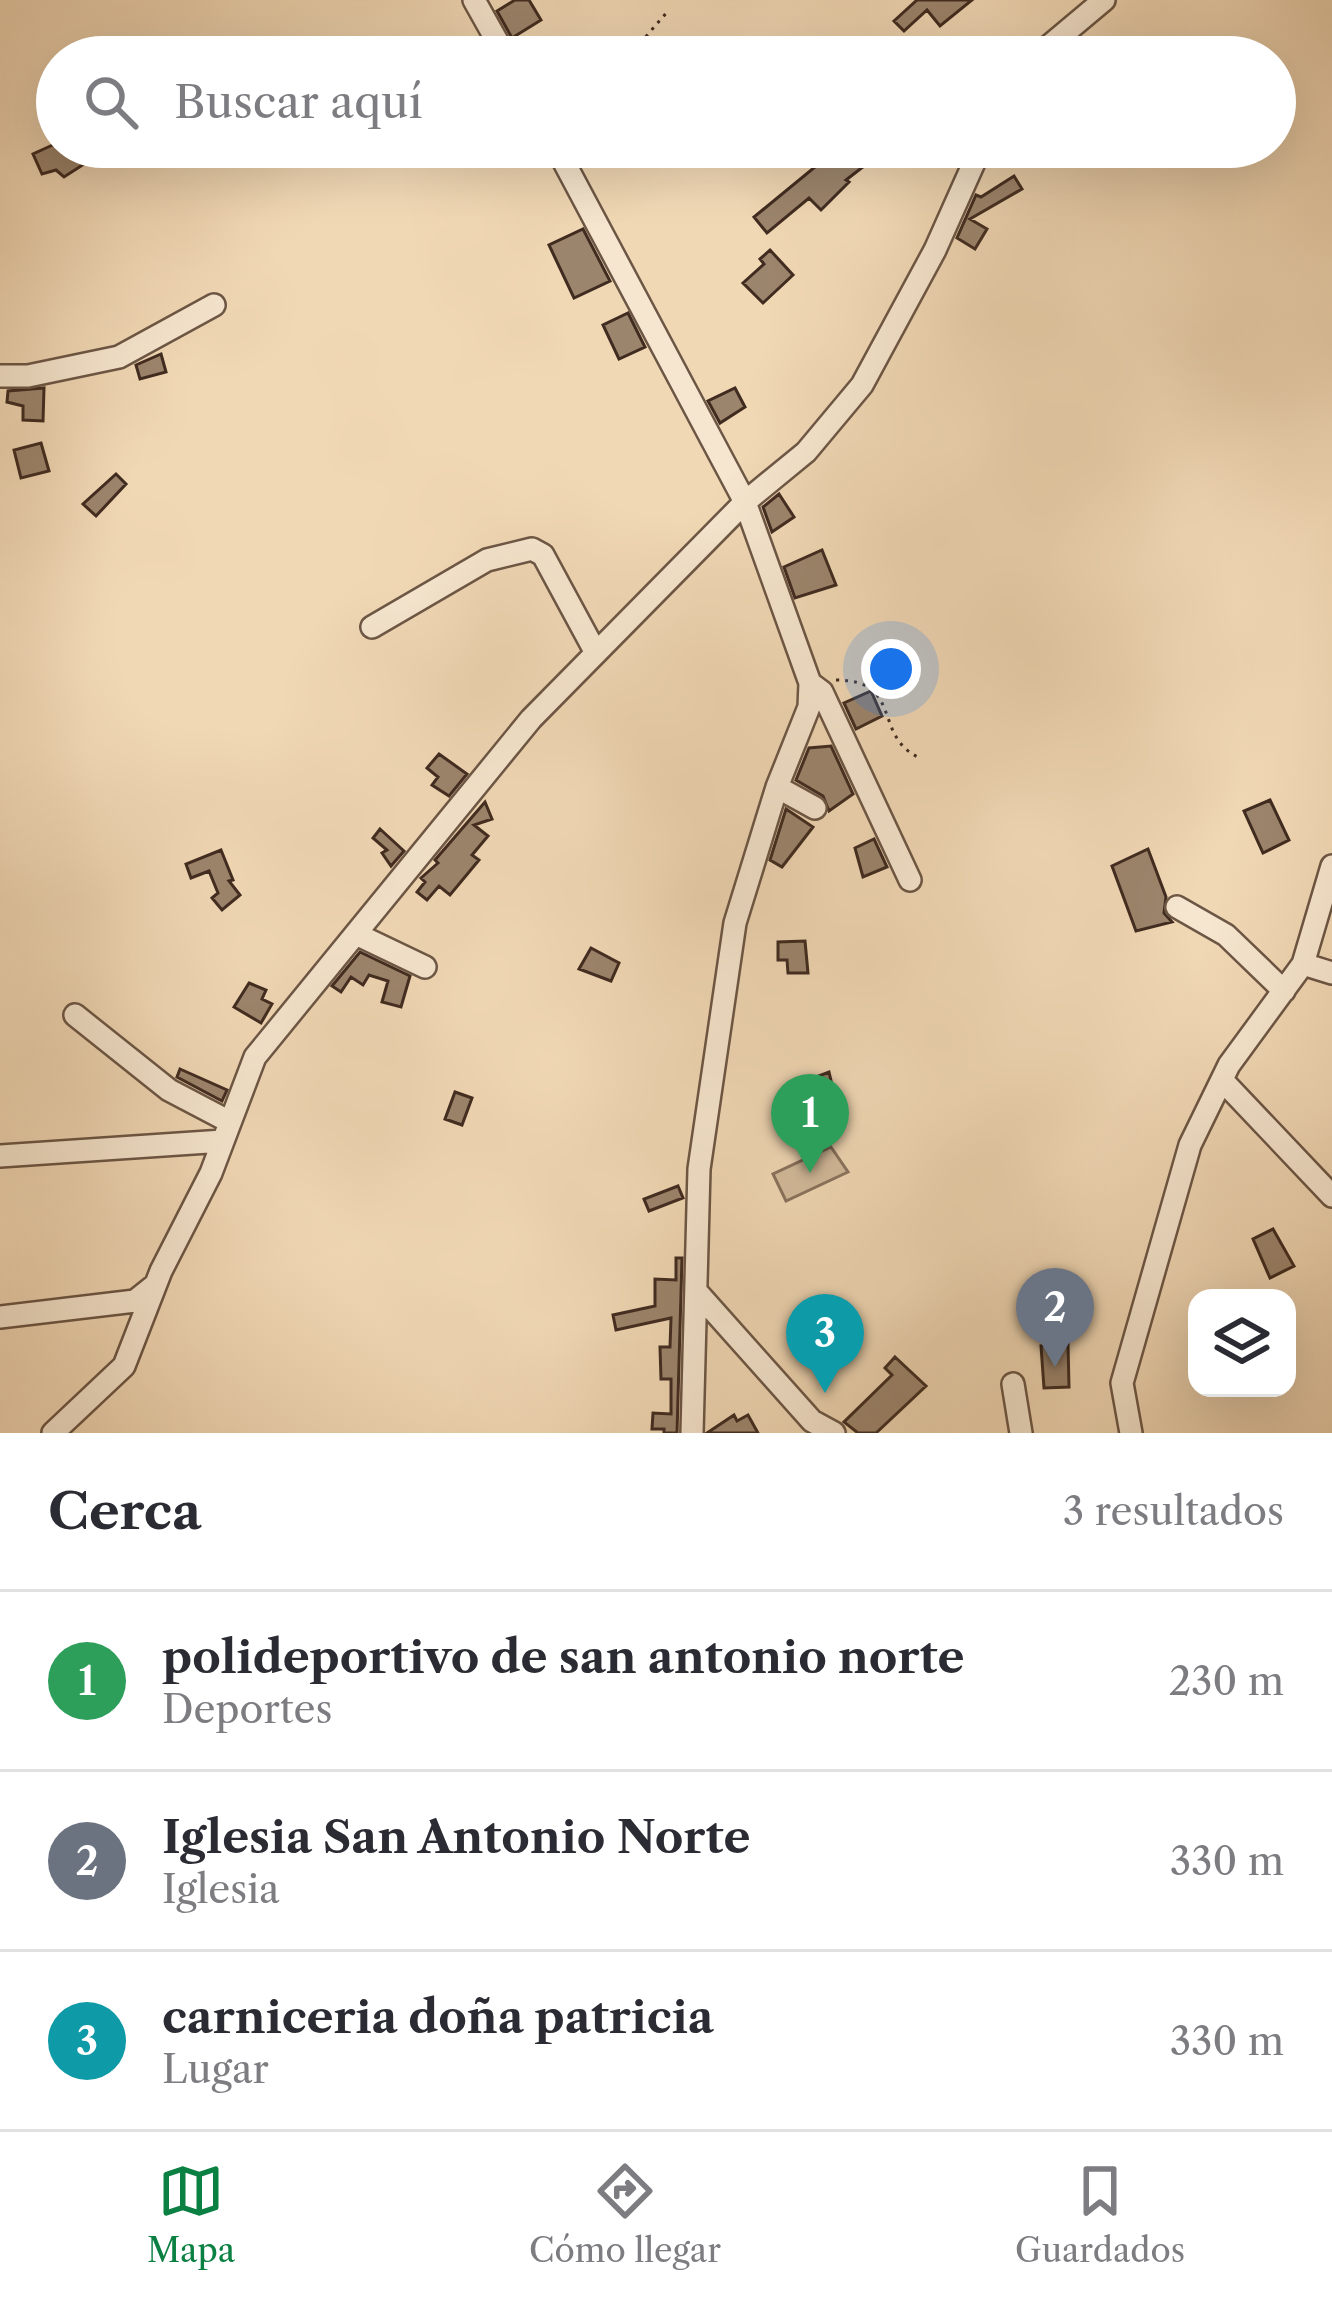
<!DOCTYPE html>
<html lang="es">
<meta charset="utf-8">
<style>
:root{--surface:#fff;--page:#f2f2f3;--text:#2b2b33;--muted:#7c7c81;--line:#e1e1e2;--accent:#0b8043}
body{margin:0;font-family:"Libre Caslon Text",serif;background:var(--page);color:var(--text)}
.controls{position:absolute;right:36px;bottom:36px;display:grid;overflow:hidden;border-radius:24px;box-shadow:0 12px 48px #0002}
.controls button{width:108px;height:108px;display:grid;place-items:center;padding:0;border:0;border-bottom:3px solid var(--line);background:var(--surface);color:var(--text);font:60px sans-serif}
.you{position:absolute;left:891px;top:669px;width:42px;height:42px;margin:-30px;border:9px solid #fff;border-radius:50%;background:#1a73e8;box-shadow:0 0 0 18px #1a73e833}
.badge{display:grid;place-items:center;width:78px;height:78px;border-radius:50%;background:var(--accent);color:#fff;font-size:39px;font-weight:700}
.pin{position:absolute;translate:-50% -99px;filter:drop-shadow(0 3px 6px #0008)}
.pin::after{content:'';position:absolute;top:63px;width:42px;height:36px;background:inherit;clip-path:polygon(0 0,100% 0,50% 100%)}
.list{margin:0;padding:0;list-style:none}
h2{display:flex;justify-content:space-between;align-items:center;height:156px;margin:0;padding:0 48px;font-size:51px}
h2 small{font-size:39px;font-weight:400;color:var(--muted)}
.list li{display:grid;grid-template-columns:78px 1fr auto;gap:36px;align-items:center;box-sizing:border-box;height:180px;padding:0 48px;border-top:3px solid var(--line)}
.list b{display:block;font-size:45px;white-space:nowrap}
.list p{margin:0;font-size:39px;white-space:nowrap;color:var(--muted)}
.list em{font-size:39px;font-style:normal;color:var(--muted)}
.icon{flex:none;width:66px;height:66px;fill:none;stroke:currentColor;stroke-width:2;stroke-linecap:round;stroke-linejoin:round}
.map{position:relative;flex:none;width:1332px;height:1433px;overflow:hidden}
.search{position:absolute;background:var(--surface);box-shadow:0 12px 48px #0002;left:36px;right:36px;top:36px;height:132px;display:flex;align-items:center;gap:30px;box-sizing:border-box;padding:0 42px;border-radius:66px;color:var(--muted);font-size:45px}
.sheet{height:696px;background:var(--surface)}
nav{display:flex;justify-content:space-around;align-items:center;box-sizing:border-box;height:168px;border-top:3px solid var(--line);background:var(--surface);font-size:33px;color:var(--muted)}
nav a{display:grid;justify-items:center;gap:6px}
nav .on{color:var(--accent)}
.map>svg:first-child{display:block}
.green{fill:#d3bb9c;stroke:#8a735e;stroke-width:3}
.building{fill:#9c856d;stroke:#402b20;stroke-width:3}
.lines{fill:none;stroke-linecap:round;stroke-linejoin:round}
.minor-casing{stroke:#6c5645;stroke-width:26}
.path{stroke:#402b20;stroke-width:3;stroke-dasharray:3 6;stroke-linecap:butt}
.minor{stroke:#f6e6cf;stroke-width:21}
</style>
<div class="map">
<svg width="1332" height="1433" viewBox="0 0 1332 1433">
<rect width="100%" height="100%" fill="#f1d8b5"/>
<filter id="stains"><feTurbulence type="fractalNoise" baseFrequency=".00167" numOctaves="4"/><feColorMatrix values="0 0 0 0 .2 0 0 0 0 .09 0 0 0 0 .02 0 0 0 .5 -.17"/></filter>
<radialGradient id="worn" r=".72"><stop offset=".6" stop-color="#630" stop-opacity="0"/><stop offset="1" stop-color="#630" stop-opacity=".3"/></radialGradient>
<path class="green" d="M831,1147L848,1172L786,1201L773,1174Z"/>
<path class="building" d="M515,0H529L541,20L512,38L497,11Z
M917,0H972L940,26L927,10L904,31L894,21Z
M57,143V147H86L92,159L64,177L56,170L42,174L33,154Z
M827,147H855L868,163L846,180L849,182L821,210L809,198L767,233L754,217L832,153Z
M1014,176L1022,189L970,219L987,229L975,249L957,238L976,195L981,197Z
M583,229L610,281L574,298L549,245Z
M770,250L793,275L763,303L743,283L764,264L760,259Z
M628,313L645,347L619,359L603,325Z
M161,354L166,372L140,379L136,365Z
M44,388L43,421L23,420V406L7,402L8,391Z
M735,388L745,407L720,423L708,401Z
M41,443L49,471L21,478L14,450Z
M116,474L126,484L96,516L83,504Z
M779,494L794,517L772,532L763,507Z
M822,550L836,585L795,598L784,567Z
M871,691L882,716L856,729L844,703Z
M831,746L853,794L829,811L823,796L796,780L809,748Z
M439,754L467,774L449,796L432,785L438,777L427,768Z
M1270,800L1289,840L1263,853L1244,811Z
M485,802L492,819L474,825L488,836L472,855L479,860L450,895L439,886L427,900L417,892L425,882L421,878L438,863L435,860Z
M786,809L813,827L782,867L770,860Z
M380,829L404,851L391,866L382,853L387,850L373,838Z
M874,839L887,867L863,877L855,848Z
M1148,849L1166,897L1164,913L1172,922L1136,931L1112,866Z
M221,850L233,880L229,881L240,895L222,910L212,898L218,893L209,871L191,878L186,864Z
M805,941L808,973H788L787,960H778V942Z
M591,948L619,963L611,981L579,969Z
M360,952L410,976L401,1007L382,1002L388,981L369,975L363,985L351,977L341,992L332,986Z
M249,983L266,990L262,999L272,1004L261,1023L234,1007Z
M180,1069L227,1090L222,1101L177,1077Z
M829,1072L832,1085L815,1089L817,1095L793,1104L787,1088Z
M455,1092L472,1098L462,1125L445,1119Z
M678,1186L683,1198L649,1211L644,1199Z
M1273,1229L1294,1266L1270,1278L1253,1239Z
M676,1258H682L677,1433H664V1429H652L653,1413L671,1414V1379H661L660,1347H670L671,1318L616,1330L613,1315L655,1306V1279L676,1280Z
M1068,1344L1069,1387L1044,1388L1041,1346Z
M895,1357L926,1386L876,1433H858L844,1422L892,1375L885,1368Z
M734,1415L737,1421L748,1415L758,1433H707Z"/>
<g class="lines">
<defs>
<path id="minor" d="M474,0L506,57
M1036,57L1104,0
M556,147L745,502L810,683L809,707L777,787L735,923L699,1169L692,1433
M0,376H28L119,357L214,305
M372,627L487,560L532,549L543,555L596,653
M810,683L822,692L910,880
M777,787L815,808
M1177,907L1226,935L1284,991
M356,934L425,967
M1303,964L1332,973
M75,1015L169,1090L230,1122
M1222,1080L1332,1196
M0,1156L223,1141
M696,1291L812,1421L834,1433
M0,1317L135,1301L155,1285
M1013,1384L1021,1433
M53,1433L124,1366L161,1271L211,1173L255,1057L531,719L745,502L806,452L862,385L935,250L981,147
M1131,1433L1122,1383L1190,1145L1229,1065L1303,964L1332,866"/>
</defs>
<use href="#minor" class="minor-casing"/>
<path class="path" d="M628,57L669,10
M836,680C904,680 872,737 920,758"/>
<use href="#minor" class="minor"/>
</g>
<rect width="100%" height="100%" filter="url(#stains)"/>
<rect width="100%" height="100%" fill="url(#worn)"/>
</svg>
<div class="controls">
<button><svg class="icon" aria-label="layers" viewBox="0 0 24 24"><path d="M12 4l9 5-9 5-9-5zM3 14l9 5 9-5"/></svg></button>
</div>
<div class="you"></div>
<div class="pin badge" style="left:810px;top:1173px;background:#2e9e5b">1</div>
<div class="pin badge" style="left:1055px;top:1367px;background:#6b7280">2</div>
<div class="pin badge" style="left:825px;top:1393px;background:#0f9aa8">3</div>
<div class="search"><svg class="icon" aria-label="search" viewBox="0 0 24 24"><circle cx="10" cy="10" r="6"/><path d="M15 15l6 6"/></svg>Buscar aquí</div>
</div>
<section class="sheet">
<h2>Cerca<small>3 resultados</small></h2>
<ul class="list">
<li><span class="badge" style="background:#2e9e5b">1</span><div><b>polideportivo de san antonio norte</b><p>Deportes</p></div><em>230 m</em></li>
<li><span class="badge" style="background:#6b7280">2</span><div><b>Iglesia San Antonio Norte</b><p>Iglesia</p></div><em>330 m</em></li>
<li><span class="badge" style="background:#0f9aa8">3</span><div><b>carniceria doña patricia</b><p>Lugar</p></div><em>330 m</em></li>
</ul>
</section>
<nav>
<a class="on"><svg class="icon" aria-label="map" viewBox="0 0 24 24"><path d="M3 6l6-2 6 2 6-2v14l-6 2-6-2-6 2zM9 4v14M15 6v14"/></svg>Mapa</a>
<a><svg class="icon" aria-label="directions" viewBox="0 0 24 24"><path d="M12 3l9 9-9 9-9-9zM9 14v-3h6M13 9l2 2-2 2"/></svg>Cómo llegar</a>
<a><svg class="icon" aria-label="saved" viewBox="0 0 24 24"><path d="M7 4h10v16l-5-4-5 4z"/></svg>Guardados</a>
</nav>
